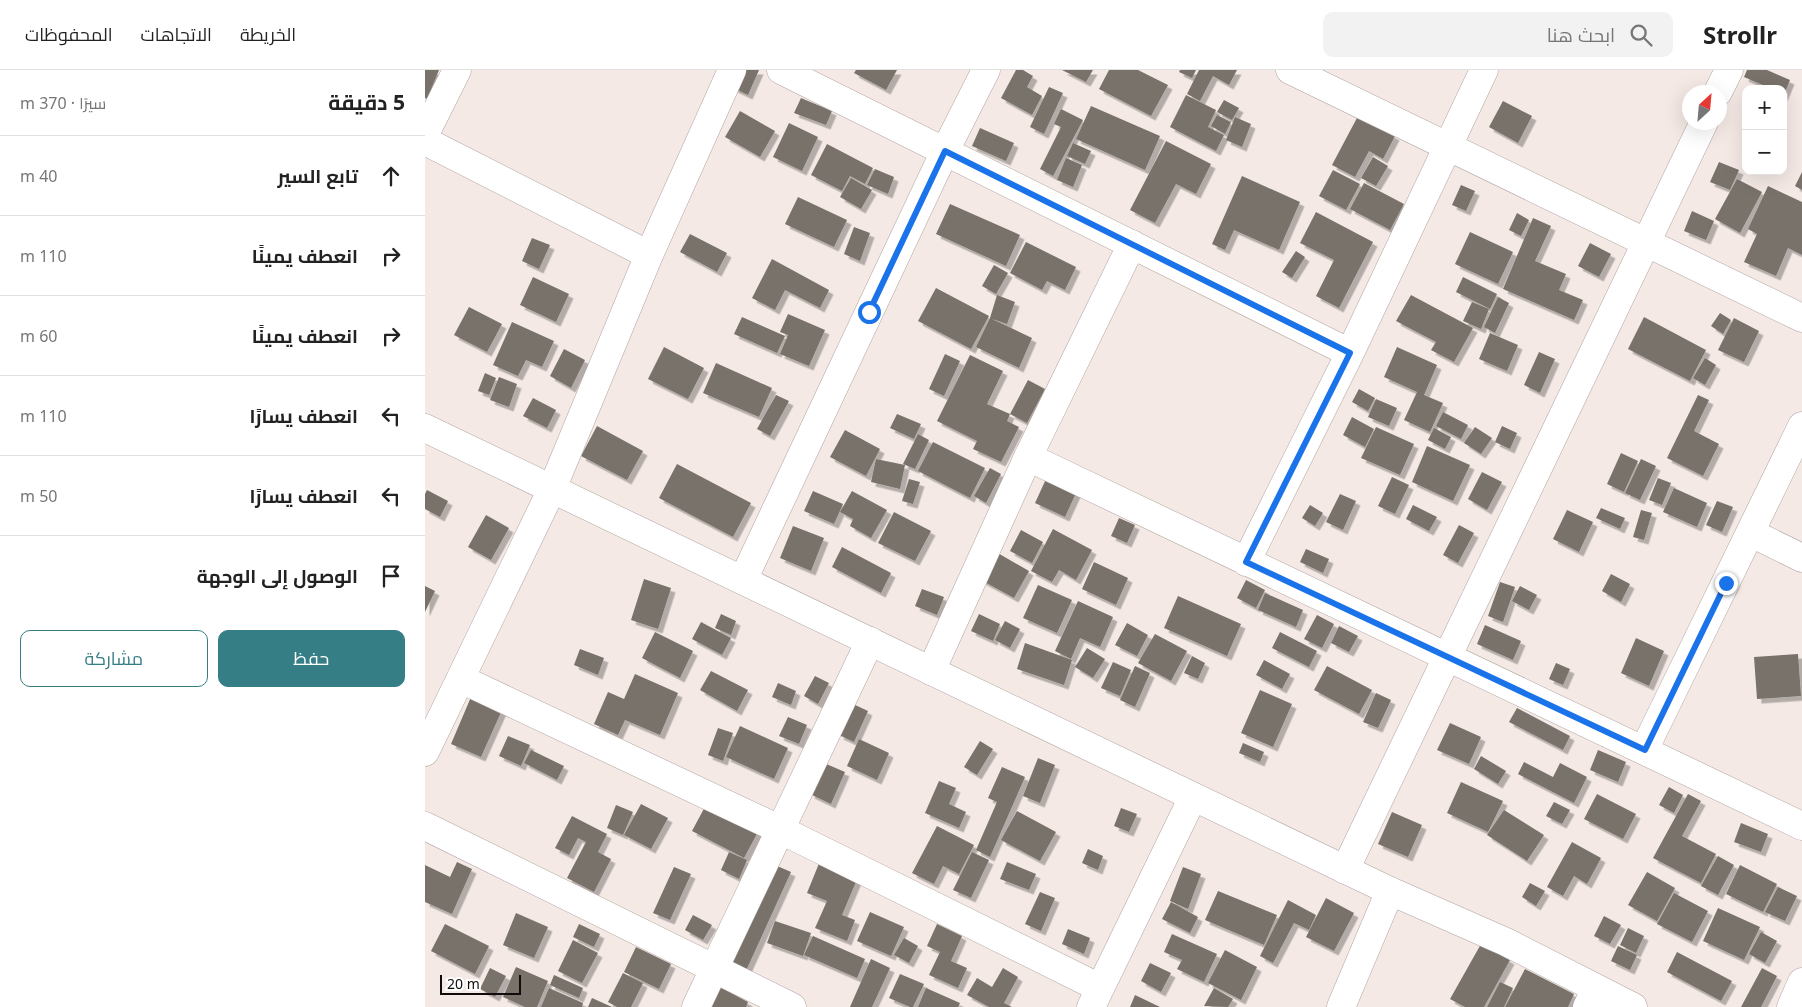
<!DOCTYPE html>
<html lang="ar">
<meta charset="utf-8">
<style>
:root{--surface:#fff;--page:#f2f2f2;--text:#222;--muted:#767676;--line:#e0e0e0;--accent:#367e85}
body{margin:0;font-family:"Noto Sans",Cairo,sans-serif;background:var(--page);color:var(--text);direction:rtl}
.controls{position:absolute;right:15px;top:15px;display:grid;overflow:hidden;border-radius:10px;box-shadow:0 5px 20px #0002}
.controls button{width:45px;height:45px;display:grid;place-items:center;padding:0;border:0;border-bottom:1px solid var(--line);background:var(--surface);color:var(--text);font:25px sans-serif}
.compass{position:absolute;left:1257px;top:15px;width:45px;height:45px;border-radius:50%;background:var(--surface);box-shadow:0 5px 20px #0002;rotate:26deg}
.scale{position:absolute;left:15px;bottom:12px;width:81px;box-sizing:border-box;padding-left:5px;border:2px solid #100c0b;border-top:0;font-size:14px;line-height:18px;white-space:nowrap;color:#100c0b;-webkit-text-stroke:4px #fff;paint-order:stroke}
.stop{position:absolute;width:15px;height:15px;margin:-11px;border:4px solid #1a73e8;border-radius:50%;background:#fff}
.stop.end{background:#1a73e8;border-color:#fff;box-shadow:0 1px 5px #0008}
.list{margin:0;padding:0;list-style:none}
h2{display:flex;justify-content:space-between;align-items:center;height:65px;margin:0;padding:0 20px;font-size:21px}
h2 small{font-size:16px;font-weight:400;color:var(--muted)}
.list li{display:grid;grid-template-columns:32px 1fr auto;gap:15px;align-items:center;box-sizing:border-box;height:80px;padding:0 20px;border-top:1px solid var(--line)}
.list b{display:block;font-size:19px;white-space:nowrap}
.list em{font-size:16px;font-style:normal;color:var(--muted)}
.actions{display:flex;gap:10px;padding:15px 20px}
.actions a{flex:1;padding:11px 0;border:1px solid var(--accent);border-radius:10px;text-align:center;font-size:18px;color:var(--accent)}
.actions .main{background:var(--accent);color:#fff}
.icon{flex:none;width:28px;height:28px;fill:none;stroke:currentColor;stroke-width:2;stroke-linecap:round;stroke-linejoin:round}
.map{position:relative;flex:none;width:1377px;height:937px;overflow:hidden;direction:ltr}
header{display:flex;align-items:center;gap:30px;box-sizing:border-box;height:70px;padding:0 25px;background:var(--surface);border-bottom:1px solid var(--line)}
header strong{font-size:24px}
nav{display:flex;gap:28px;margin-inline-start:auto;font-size:18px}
.search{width:350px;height:45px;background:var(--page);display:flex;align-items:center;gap:12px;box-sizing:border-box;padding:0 18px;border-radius:10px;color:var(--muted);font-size:19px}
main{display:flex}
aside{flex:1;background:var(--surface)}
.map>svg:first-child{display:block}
.building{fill:#78726b;filter:url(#shadow)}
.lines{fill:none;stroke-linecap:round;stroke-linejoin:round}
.street-casing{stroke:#b0a5a2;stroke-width:29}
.secondary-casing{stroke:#b0a5a2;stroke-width:29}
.street{stroke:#fff;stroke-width:28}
.secondary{stroke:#fff;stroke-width:28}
.route{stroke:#1a73e8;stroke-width:6}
</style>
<header>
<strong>Strollr</strong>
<div class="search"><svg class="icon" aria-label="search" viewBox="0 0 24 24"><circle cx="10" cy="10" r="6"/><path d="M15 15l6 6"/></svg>ابحث هنا</div>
<nav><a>الخريطة</a><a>الاتجاهات</a><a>المحفوظات</a></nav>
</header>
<main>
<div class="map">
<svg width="1377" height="937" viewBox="0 0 1377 937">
<defs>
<filter id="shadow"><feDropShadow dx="4.5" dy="4.5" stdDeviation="0" flood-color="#0004"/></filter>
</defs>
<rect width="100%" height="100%" fill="#f4e9e5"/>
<path class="building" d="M0,0H14L2,29L0,28Z
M304,0H334L323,25L298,13Z
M431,0H472L461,20L429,3Z
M591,0H598L608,6L602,17L617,26L607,45L576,28Z
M637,0H668L661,12Z
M684,0H713L743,15L726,46L674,19Z
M755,0H771L767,8L754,2Z
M774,0H812L804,15L788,6L775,31L762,24Z
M1322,0H1342L1365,10L1358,27V19H1347L1319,7Z
M624,17L638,23L619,64L605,57Z
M761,25L791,40L783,57L799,65L791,81L745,57Z
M376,28L407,41L401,55L369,43Z
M799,30L814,38L807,50L792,42Z
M1078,31L1107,46L1093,73L1064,57Z
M666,36L735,66L720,100L651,69Z
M636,39L658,50L628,106L615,99L636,57L629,54Z
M315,41L350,61L335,87L300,67Z
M792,45L806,52L800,64L786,56Z
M933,46L970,66L958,89L944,81L930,107L907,95Z
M810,47L826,54L817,77L801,70Z
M364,53L393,67L377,101L348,87Z
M555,58L589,73L581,91L547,76Z
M741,71L786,94L771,124L751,114L730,153L705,140Z
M648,73L666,81L660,94L642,86Z
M402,74L448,98L440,114L425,106L417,121L386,105Z
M948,87L963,96L951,116L936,108Z
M641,88L657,95L648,117L632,110Z
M1294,92L1314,100L1305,120L1285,112Z
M450,99L469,107L463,124L442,115Z
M908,100L935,114L921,140L894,126Z
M1377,102V120L1370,116Z
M817,106L875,132L854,180L809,160L800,180L787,174Z
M426,108L447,120L436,139L415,127Z
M1312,109L1337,122L1315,163L1290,149Z
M939,113L979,134L965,160L925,139Z
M1036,115L1050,121L1041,141L1027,135Z
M1343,116L1377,132V185L1363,178L1351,206L1319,192L1332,164L1323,159Z
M373,127L422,150L409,177L360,154Z
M525,134L595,165L581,196L511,164Z
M1267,141L1289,151L1281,170L1259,161Z
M891,142L948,172L914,238L891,226L909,190L875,173Z
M1092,143L1104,150L1096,166L1084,160Z
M1108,148L1126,156L1110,191L1141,204L1134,220L1158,230L1149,250L1078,219Z
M429,157L445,163L435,191L419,184Z
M1045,162L1088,182L1073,214L1030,194Z
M265,164L302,183L292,202L255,182Z
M107,168L125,175L114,199L97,191Z
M601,172L651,197L640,220L622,211L617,220L585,203Z
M1165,173L1186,184L1174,207L1153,196Z
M871,181L880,187L867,208L857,202Z
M347,189L404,220L395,238L360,220L350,240L327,228Z
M569,195L583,203L571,224L557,216Z
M108,207L144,224L131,252L95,235Z
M1038,207L1072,224L1065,239L1031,222Z
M511,218L564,246L546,279L493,251Z
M572,225L590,232L582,254L567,249L607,268L594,298L551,277L565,248Z
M986,225L1048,258L1029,292L1006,280L1011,272L971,251Z
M1073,227L1084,233L1070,263L1059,257Z
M1047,232L1064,239L1056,259L1038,251Z
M44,237L77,254L62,282L29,265Z
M1295,243L1306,250L1298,264L1286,256Z
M363,244L400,260L384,296L355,284L363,265L355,262Z
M317,247L360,266L352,283L309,264Z
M1219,247L1281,280L1265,311L1203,279Z
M1309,248L1334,261L1319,292L1293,280Z
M87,252L129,271L117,297L101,290L93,306L68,295Z
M1065,263L1093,275L1082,301L1054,289Z
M239,277L279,298L263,329L223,309Z
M972,277L1012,295L999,325L1018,333L1005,362L979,350L992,322L959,307Z
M139,279L160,290L146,318L125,306Z
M1114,282L1130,289L1115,323L1099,315Z
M520,284L535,291L519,326L504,319Z
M545,285L578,301L562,334L585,344L582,351L594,357L576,392L548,379L552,371L512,351Z
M1280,288L1291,295L1280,315L1268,308Z
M291,293L347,318L334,347L278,323Z
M60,303L71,308L64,325L53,321Z
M74,307L92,314L84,337L65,330Z
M603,310L620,319L602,353L585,344Z
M934,319L950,328L943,341L927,332Z
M351,325L364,331L345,366L332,359Z
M1273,325L1284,330L1269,361L1294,374L1278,406L1242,388Z
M108,328L131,340L122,358L98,346Z
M951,329L972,338L964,356L943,347Z
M1018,342L1043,355L1036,369L1011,356Z
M472,344L496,354L489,369L465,358Z
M927,347L949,359L940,377L918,365Z
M172,356L218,381L202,410L156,386Z
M1077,356L1092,363L1085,379L1070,372Z
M951,357L989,374L975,405L936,388Z
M1050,357L1067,368L1056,384L1039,373Z
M1009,358L1026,367L1020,379L1003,370Z
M420,360L455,379L441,406L405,387Z
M493,364L504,370L490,399L478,394Z
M508,372L560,398L545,428L493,401Z
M1002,376L1045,395L1028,431L987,412Z
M1196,383L1213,391L1199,422L1182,414Z
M451,389L480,395L475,419L446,412Z
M1216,389L1231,396L1215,430L1200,423Z
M252,394L326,433L308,467L234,428Z
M627,396L657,410L640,447L610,433Z
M565,398L576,404L561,433L549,426Z
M1057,402L1077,412L1062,440L1043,429Z
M967,407L984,415L970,444L953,436Z
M1233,408L1246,413L1237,435L1224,430Z
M484,409L495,412L488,434L477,431Z
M1249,418L1282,433L1272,457L1238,442Z
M2,420L23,431L15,447L0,439V424Z
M388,421L418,434L409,454L379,441Z
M427,421L462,440L446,468L425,456L428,449L415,442Z
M915,424L931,431L918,460L901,452Z
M1292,431L1308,437L1297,462L1281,455Z
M885,435L898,443L890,456L877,448Z
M988,435L1012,447L1004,461L981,449Z
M1176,438L1200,448L1195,459L1171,448Z
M1142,440L1168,452L1154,482L1128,469Z
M1216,440L1227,443L1219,470L1208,467Z
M469,442L506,461L490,491L453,473Z
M61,445L84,458L66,490L43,477Z
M694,448L710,455L702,473L686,466Z
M1034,455L1049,463L1033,493L1018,485Z
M368,456L399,468L386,501L355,488Z
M628,459L667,480L651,510L634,500L627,512L606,501Z
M596,460L618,472L607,493L585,481Z
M417,477L466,503L456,523L407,497Z
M881,479L904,489L898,503L875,492Z
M571,482L604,501L589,528L556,510Z
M669,492L703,508L691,535L657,519Z
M1186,504L1205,514L1196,532L1177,521Z
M219,509L246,518L233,559L206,550Z
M821,510L840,520L831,538L812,528Z
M1075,512L1090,517L1078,552L1063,546Z
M613,515L647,530L632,563L598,548Z
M0,516L10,521L0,542Z
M1095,516L1112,525L1104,540L1087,531Z
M497,519L519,527L512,545L490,536Z
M840,523L878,540L871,557L833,540Z
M753,526L816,554L802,586L739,558Z
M653,531L688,547L675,577L655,568L646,589L630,581Z
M296,544L311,551L306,565L290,558Z
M554,544L575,554L568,571L546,561Z
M892,545L909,554L897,578L879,569Z
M580,551L595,559L585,578L570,570Z
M276,552L306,568L297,585L267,569Z
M702,553L723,565L712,586L690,575Z
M1060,555L1096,571L1088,590L1052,574Z
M914,556L933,566L924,582L906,573Z
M230,562L268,581L255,608L217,588Z
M855,562L892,581L884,597L847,578Z
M730,564L762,581L746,611L713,593Z
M1211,568L1239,581L1224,616L1196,603Z
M600,573L647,590L639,615L592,599Z
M662,578L680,589L668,608L650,597Z
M155,579L179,588L173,605L149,595Z
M1373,584L1376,626L1332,629L1329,587Z
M767,586L780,593L773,609L759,603Z
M839,590L865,604L857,619L831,605Z
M688,592L706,600L695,626L676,618Z
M1131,593L1145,599L1138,615L1124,609Z
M710,596L725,603L710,637L695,630Z
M902,596L947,620L934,644L889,620Z
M286,601L323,620L312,641L275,620Z
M210,604L253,623L235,665L200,650L193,665L169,654L183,622L199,629Z
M390,606L404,613L393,634L379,626Z
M353,613L371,621L366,635L347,627Z
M835,620L867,634L848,677L816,663Z
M951,623L966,630L953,658L938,652Z
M46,627L77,640L56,687L26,674Z
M428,634L443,641L429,672L414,665Z
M1092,638L1145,666L1138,680L1084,652Z
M363,647L382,655L374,674L354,666Z
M1025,653L1056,667L1044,694L1012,680Z
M315,656L363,678L349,709L301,687Z
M293,658L308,663L298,691L283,685Z
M83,666L105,675L96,696L74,686Z
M434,669L464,683L452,710L422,696Z
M555,671L568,679L552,705L539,697Z
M818,673L839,682L835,692L814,683Z
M106,680L139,696L132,710L99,693Z
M1173,680L1201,692L1193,712L1165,700Z
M1056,686L1081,701L1073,714L1049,699Z
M613,688L630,695L615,733L598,726Z
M1099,692L1128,707L1135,693L1162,707L1149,733L1093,704Z
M399,693L420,702L406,734L385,724Z
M577,697L600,707L565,787L551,780L572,732L563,728Z
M514,711L531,718L524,734L541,742L534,758L500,743Z
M1036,712L1078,731L1063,762L1022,743Z
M1244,717L1258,725L1249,743L1234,735Z
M1172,724L1211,744L1198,769L1159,749Z
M1263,724L1276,731L1257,766L1291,784L1276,813L1228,788Z
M1129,732L1145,740L1137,754L1121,746Z
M282,733L334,760L319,788L267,761Z
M216,734L243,748L226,779L199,765Z
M191,735L208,742L198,765L182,758Z
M696,738L712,744L704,762L689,756Z
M1079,740L1119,765L1102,791L1062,765Z
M592,741L631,762L615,791L576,770Z
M967,742L997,755L983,787L953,774Z
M147,746L182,764L173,782L186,789L169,822L142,808L161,772L153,768L144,785L130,778Z
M1316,753L1343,764L1336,782L1309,772Z
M512,756L549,775L534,804L518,796L509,814L487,803Z
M1147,772L1176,788L1162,814L1149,806L1138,826L1122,817Z
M663,779L678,786L673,800L657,793Z
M304,782L322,790L314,809L296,800Z
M547,782L564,790L546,828L528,820Z
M1293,786L1309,795L1293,825L1276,816Z
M395,791L433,807L417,845L430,850L422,871L390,858L402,831L382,823Z
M32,792L47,799L27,844L0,832V795L25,807Z
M582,792L611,804L604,820L575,809Z
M350,795L366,802L320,903L304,896Z
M1315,795L1352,814L1338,842L1301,824Z
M249,797L266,804L245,850L228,843Z
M758,797L776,804L763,839L745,831Z
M1222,802L1250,818L1232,851L1203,835Z
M1105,813L1120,821L1111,836L1097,827Z
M1353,817L1372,826L1360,851L1340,842Z
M793,821L852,845L839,875L780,850Z
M615,822L630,828L616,861L600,854Z
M1249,823L1283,841L1267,872L1232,854Z
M901,828L929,843L909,881L881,867Z
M863,830L891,845L884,860L869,853L848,893L835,886Z
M746,832L773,847L765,863L737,849Z
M1293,838L1335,857L1319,890L1278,871Z
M445,842L479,857L466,886L432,871Z
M91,843L123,857L109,888L78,875Z
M268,845L287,855L278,870L260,860Z
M1179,846L1196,855L1185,874L1169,866Z
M350,851L386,863L378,886L342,873Z
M20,854L64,876L50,904L6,881Z
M154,854L175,864L169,877L148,867Z
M512,854L537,866L526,891L542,898L533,918L504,905L515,882L502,876Z
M1203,858L1219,866L1211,883L1195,875Z
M643,859L665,868L659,884L637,874Z
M1336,862L1352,871L1340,893L1324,884Z
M747,864L792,884L779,912L752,899L757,890L739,882Z
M388,866L440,889L432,908L379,885Z
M479,868L493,876L484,893L469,885Z
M148,870L173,883L157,913L133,901Z
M1056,874L1085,890L1059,937H1040L1025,929Z
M1193,876L1212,885L1205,900L1186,891Z
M211,877L246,894L234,919L199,902Z
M800,880L832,897L816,930L783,913Z
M1252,882L1307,911L1296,931L1242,902Z
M446,889L465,898L447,937H425Z
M725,893L746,903L736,922L716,911Z
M91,897L123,911L112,937H100L78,927Z
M65,898L81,906L70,927L55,919Z
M578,898L593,907L579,933L587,937H564L542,925L552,908L567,917Z
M1337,898L1352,906L1336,937H1316Z
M1100,899L1149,924L1143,937H1080Z
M198,903L218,913L206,937H192L183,932Z
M475,904L499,914L488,937H485L464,928Z
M129,905L158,918L154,928L125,915Z
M1075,912L1088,918L1079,937H1062Z
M293,916L323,932L321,937H282Z
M124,918L158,933L157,937H116Z
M501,918L535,933L533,937H493Z
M789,918L808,929L803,937L779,936Z
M710,925L735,937H705Z
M167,928L187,937H163Z"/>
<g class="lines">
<defs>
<path id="street" d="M356,0L925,283
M865,0L1377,248
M1293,22L1304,0
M0,64L32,0
M0,71L224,185
M603,387L1377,756
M1326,463L1377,488
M821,492L925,283L1059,0
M318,510L520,81L561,0
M506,601L603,387L707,174
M36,609L356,760L675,918
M1219,680L1377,356
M0,682L127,419L224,185L307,0
M0,756L367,937
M920,800L1279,52
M271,937L445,571
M666,937L768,727
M916,937L965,821
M1162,937L1171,919
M1366,937L1377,912"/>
<path id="secondary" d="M0,358L965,821L1081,872L1208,937"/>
</defs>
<use href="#street" class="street-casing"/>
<use href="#secondary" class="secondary-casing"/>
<use href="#street" class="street"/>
<use href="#secondary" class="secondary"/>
</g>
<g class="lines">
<path class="route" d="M444,242L520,81L925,283L821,492L1220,680L1301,513"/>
</g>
</svg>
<div class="controls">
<button>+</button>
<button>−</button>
</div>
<svg class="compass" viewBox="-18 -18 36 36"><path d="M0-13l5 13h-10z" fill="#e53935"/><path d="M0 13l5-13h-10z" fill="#767676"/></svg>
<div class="scale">20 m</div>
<div class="stop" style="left:444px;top:242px"></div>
<div class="stop end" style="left:1301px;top:513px"></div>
</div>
<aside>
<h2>5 دقيقة<small>سيرًا · 370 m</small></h2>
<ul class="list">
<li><svg class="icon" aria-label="ahead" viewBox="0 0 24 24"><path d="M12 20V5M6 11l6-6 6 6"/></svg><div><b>تابع السير</b></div><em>40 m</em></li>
<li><svg class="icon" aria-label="right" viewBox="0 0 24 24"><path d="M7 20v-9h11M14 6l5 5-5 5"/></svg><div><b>انعطف يمينًا</b></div><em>110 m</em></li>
<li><svg class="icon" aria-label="right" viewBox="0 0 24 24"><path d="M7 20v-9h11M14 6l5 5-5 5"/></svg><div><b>انعطف يمينًا</b></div><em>60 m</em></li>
<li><svg class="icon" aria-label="left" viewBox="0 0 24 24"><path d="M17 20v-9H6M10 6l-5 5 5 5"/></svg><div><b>انعطف يسارًا</b></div><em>110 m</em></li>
<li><svg class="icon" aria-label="left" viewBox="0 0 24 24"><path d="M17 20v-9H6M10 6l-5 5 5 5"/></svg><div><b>انعطف يسارًا</b></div><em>50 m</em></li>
<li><svg class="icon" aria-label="arrive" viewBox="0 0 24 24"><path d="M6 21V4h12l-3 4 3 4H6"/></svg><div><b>الوصول إلى الوجهة</b></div></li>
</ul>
<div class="actions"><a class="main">حفظ</a><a>مشاركة</a></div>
</aside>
</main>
